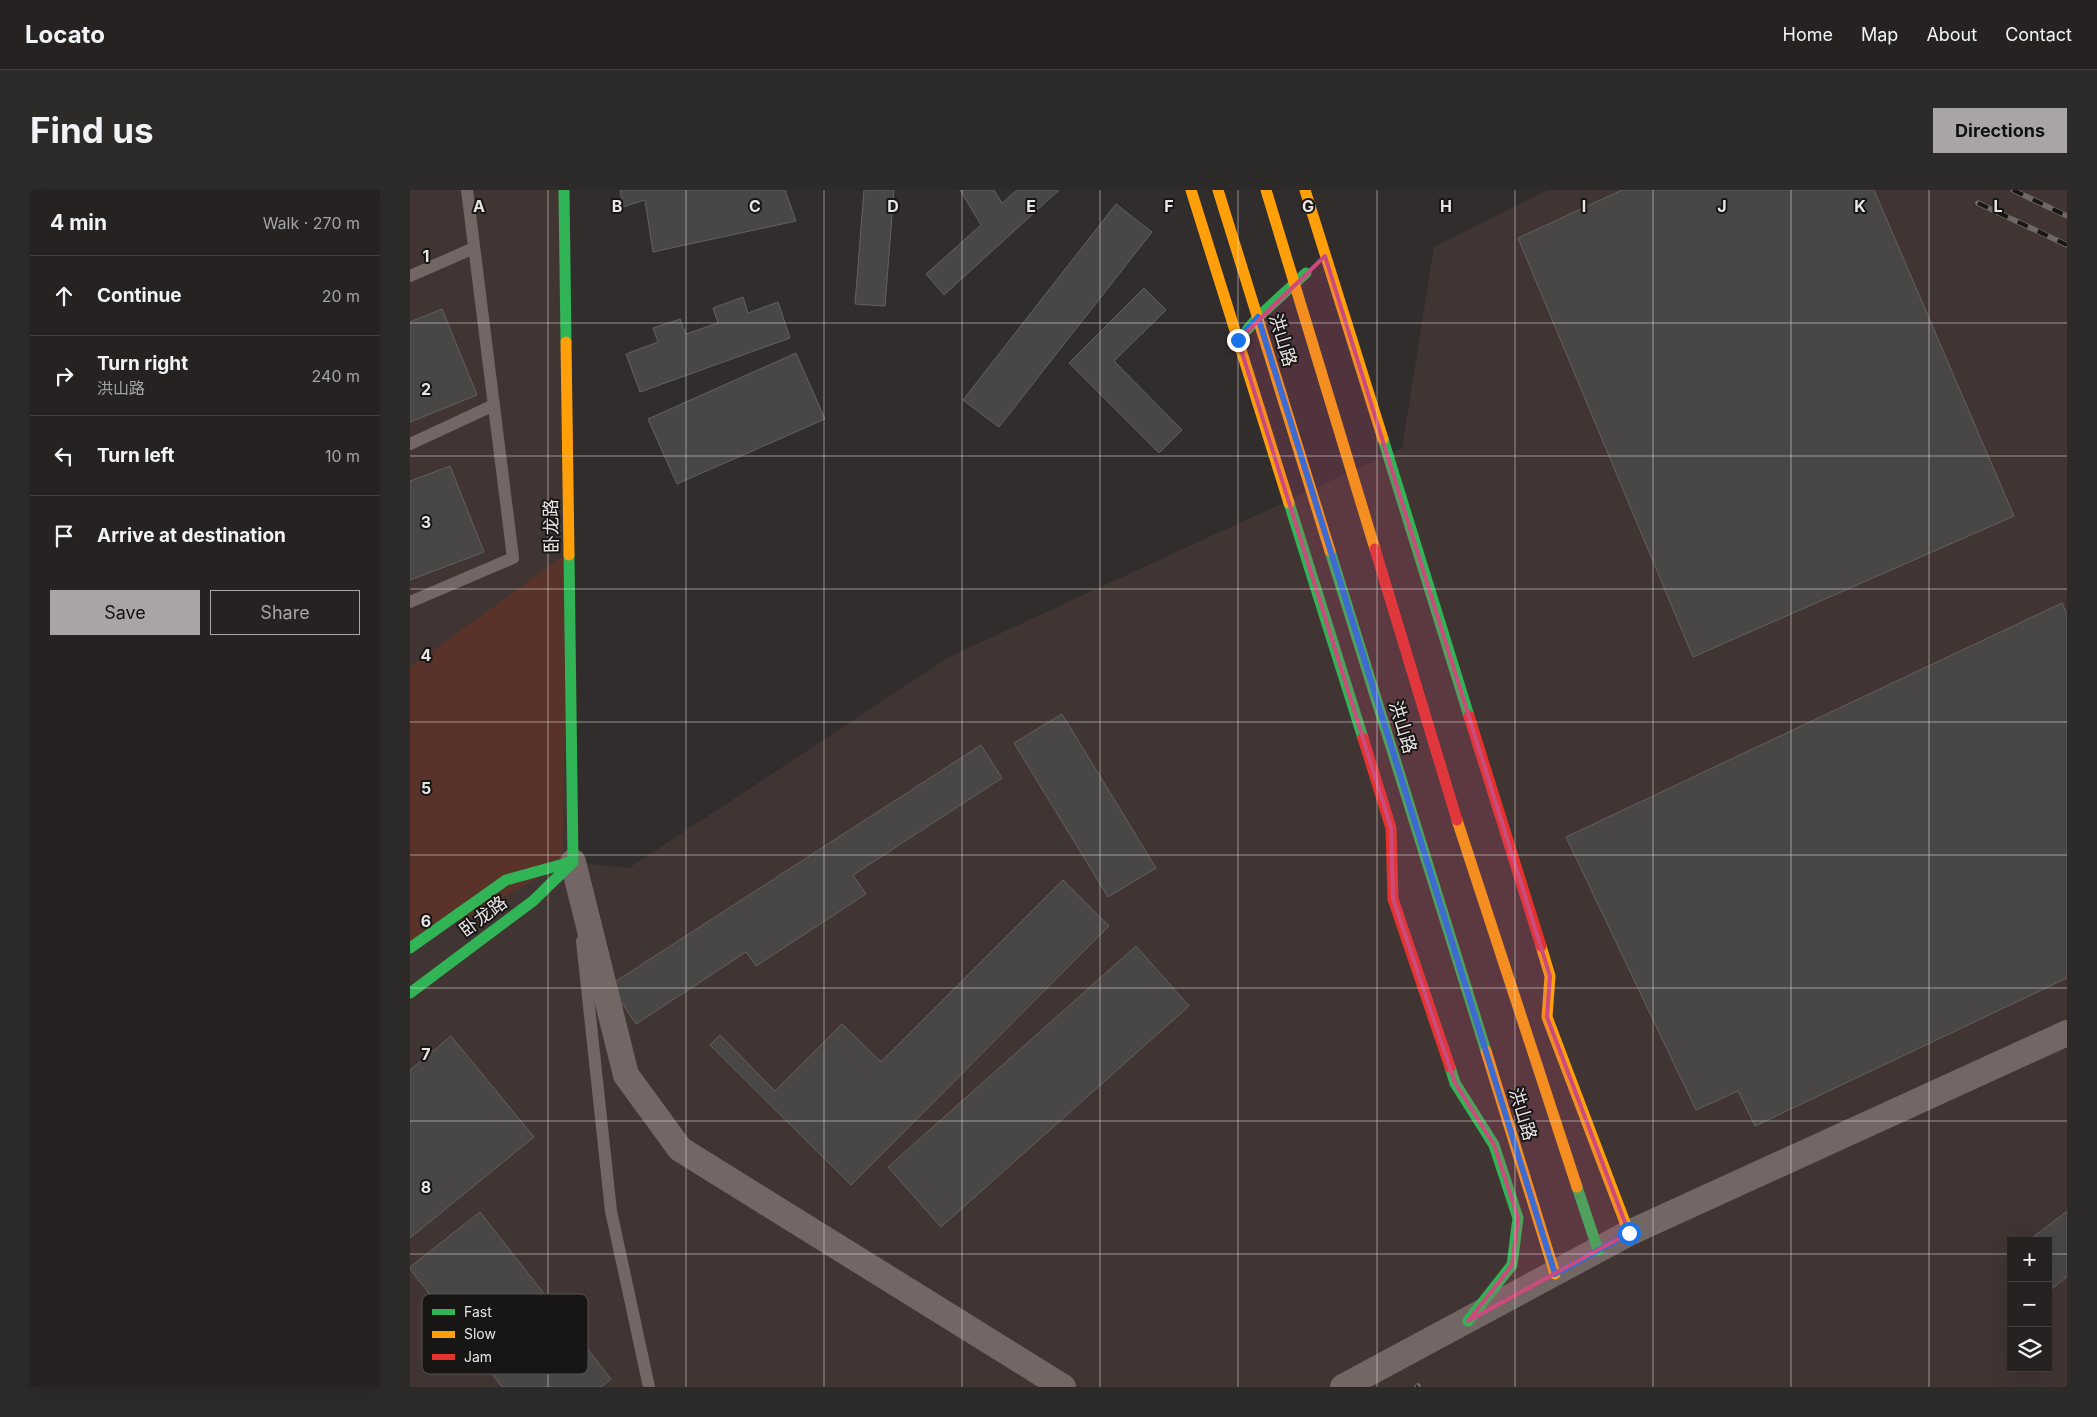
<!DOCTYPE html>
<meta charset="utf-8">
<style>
:root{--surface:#252221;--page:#2d2a2a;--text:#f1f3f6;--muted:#a3a4a5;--line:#423f3f;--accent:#a9a5a4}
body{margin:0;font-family:Inter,"Noto Sans SC",sans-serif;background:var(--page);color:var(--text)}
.controls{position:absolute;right:15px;bottom:15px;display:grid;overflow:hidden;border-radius:0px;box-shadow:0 5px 20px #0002}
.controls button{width:45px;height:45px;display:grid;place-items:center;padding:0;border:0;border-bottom:1px solid var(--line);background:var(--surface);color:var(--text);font:25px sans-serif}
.stop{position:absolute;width:15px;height:15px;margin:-11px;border:4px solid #1a73e8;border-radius:50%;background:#fff}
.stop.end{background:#1a73e8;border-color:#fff;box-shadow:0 1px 5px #0008}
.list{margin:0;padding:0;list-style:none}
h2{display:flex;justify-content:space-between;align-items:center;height:65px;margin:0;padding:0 20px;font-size:21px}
h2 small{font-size:16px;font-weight:400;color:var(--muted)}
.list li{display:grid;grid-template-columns:32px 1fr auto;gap:15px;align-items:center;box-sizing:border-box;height:80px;padding:0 20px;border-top:1px solid var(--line)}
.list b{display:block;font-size:19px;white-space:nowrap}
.list p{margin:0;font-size:16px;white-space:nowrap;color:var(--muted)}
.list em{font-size:16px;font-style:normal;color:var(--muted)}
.actions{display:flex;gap:10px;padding:15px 20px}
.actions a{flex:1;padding:11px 0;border:1px solid var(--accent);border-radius:0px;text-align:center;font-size:18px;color:var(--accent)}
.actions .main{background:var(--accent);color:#111}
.icon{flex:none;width:28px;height:28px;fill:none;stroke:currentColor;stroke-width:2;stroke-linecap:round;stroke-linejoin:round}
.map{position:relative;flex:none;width:1657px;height:1197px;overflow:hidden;border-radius:0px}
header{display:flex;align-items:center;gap:30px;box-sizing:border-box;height:70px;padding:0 25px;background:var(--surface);border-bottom:1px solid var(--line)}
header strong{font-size:24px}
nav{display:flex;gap:28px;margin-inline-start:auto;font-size:18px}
.intro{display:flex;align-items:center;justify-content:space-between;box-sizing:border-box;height:120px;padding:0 30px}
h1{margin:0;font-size:35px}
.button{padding:12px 22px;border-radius:0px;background:var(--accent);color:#111;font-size:18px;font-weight:700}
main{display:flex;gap:30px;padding:0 30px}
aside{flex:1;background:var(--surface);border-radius:0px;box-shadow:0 5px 20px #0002}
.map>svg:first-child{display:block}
.built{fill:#403533;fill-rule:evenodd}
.green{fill:#593229}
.building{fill:#494646;stroke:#63605f}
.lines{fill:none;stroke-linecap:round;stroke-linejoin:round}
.lane{stroke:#726764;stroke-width:12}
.street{stroke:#726764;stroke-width:26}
.fast{stroke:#30b455;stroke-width:11}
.slow{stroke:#ff9f0a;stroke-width:11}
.jam{stroke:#e5322d;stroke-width:11}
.rail-casing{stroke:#6f6867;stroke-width:5.5}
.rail{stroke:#181515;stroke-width:4;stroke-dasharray:11;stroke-linecap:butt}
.route{stroke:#1a73e8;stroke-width:6}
.marked{fill:#cc4b7d;fill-opacity:0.2;stroke:#cc4b7d;stroke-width:4;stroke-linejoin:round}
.grid{fill:none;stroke:#e9e5e4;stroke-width:1;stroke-opacity:0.55}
.labels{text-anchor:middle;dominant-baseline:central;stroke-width:4;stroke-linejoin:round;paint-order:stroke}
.street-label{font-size:18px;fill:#e9e5e4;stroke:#181515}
.key{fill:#181515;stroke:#575353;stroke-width:1}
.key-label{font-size:14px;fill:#e9e5e4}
.grid-label{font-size:16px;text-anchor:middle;font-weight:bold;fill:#e9e5e4;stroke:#181515;stroke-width:4;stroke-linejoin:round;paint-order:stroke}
</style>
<header>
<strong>Locato</strong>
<nav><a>Home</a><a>Map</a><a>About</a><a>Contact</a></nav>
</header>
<div class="intro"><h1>Find us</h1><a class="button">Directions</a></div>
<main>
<aside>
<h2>4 min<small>Walk · 270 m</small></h2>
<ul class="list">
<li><svg class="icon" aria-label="ahead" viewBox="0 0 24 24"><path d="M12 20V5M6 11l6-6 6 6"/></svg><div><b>Continue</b></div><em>20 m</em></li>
<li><svg class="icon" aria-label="right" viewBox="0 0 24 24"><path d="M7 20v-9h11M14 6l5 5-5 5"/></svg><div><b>Turn right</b><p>洪山路</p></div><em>240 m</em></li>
<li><svg class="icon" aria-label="left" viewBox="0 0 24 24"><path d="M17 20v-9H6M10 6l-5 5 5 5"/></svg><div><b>Turn left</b></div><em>10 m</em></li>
<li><svg class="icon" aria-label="arrive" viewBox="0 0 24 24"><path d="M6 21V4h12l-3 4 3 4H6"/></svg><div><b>Arrive at destination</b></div></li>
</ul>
<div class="actions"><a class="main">Save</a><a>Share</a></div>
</aside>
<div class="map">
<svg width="1657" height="1197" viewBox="0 0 1657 1197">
<rect width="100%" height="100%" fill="#312d2c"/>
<path class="built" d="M0,0H154L163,672L219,678L539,467L992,258L1024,57L1138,0H1657V1197H0ZM1601,1051H1638V1178H1601Z"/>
<path class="green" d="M159,362L152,675L0,758V477Z"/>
<path class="building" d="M210,0H375L386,31L243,62L235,10L213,17Z
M454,0H484L475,116L445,114Z
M550,0H584L592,13L607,0H649L534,105L516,84L571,35Z
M1212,0H1464L1604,326L1283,467L1108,48Z
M706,14L742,42L589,237L553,210Z
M734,98L756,120L704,171L772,240L749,263L659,173Z
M333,107L338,123L368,112L380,148L230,202L216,164L248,152L243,138L270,129L276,144L308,133L303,118Z
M32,119L67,205L0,232V132Z
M386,163L415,229L267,294L238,229Z
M40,276L74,362L0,390V291Z
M1652,413L1657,424V788L1345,936L1328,901L1286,920L1156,647Z
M652,524L746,678L698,707L604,553Z
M571,555L592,588L443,685L456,704L346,776L336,762L226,834L200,795Z
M653,690L699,736L441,995L300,855L310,845L365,901L432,834L471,872Z
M726,756L779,816L531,1037L478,977Z
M41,846L124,947L0,1048V880Z
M1657,1021V1087L1639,1101L1638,1051H1618Z
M70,1022L201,1189L191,1197H92L0,1079V1077Z"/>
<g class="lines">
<path class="lane" d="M0,86L64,58
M0,254L84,215
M0,412L103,368L57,0
M172,751L201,1021L239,1197"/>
<path class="street" d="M163,672L216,885L270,959L653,1197
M933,1197L1219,1043L1657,843"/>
<path class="fast" d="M154,0L156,152
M837,140L848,127L896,83
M973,249L1059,526
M879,313L953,548
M920,361L1076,861
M0,758L96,690L161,672
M0,803L123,711L163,672L159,365
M1040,877L1045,893L1084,955L1108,1028L1102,1075L1058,1131
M1167,997L1188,1060"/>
<path class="slow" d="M781,0L879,313
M808,0L920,361
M856,0L965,359
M895,0L973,249
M156,152L159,365
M1047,630L1167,997
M1131,756L1140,786L1137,827L1219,1043
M1076,861L1145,1084"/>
<path class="jam" d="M965,359L1047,630
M1059,526L1131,756
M953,548L981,638L983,709L1040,877"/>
<defs>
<path id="rail" d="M1603,0L1657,26
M1568,13L1657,55
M1007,1197L1008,1196"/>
</defs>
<use href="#rail" class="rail-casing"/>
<use href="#rail" class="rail"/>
</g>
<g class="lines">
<path class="route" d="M828,150L848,127L1145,1084L1219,1043"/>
</g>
<path class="marked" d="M915,66L1140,786L1137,827L1219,1043L1058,1131L1102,1075L1108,1028L1084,955L1045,893L983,709L981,638L828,150Z"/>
<path class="grid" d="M138,0V1197M276,0V1197M414,0V1197M552,0V1197M690,0V1197M828,0V1197M967,0V1197M1105,0V1197M1243,0V1197M1381,0V1197M1519,0V1197M0,133H1657M0,266H1657M0,399H1657M0,532H1657M0,665H1657M0,798H1657M0,931H1657M0,1064H1601M1638,1064H1657"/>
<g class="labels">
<g class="street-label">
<text transform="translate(873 150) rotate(73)">洪山路</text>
<text transform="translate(141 336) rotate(-91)">卧龙路</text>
<text transform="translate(993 537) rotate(73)">洪山路</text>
<text transform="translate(73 726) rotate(-37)">卧龙路</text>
<text transform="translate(1113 924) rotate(73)">洪山路</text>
</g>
</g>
<rect x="12" y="1104" width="166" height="80" rx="8" class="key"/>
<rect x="22" y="1119" width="23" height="6" fill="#30b455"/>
<rect x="22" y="1141" width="23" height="7" fill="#ff9f0a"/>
<rect x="22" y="1164" width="23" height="6" fill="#e5322d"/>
<g class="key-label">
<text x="54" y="1127">Fast</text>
<text x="54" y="1149">Slow</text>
<text x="54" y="1172">Jam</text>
</g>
<g class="grid-label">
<text x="69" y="22">A</text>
<text x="207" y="22">B</text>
<text x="345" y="22">C</text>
<text x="483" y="22">D</text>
<text x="621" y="22">E</text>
<text x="759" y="22">F</text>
<text x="898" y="22">G</text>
<text x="1036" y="22">H</text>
<text x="1174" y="22">I</text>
<text x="1312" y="22">J</text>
<text x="1450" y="22">K</text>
<text x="1588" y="22">L</text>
<text x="16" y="72">1</text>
<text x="16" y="205">2</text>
<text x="16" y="338">3</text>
<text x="16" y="471">4</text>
<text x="16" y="604">5</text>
<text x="16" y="737">6</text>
<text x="16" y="870">7</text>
<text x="16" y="1003">8</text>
</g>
</svg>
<div class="controls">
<button>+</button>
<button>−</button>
<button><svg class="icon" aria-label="layers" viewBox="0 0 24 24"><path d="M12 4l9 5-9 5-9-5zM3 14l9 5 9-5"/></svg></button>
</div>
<div class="stop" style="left:1219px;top:1043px"></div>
<div class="stop end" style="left:828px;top:150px"></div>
</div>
</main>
